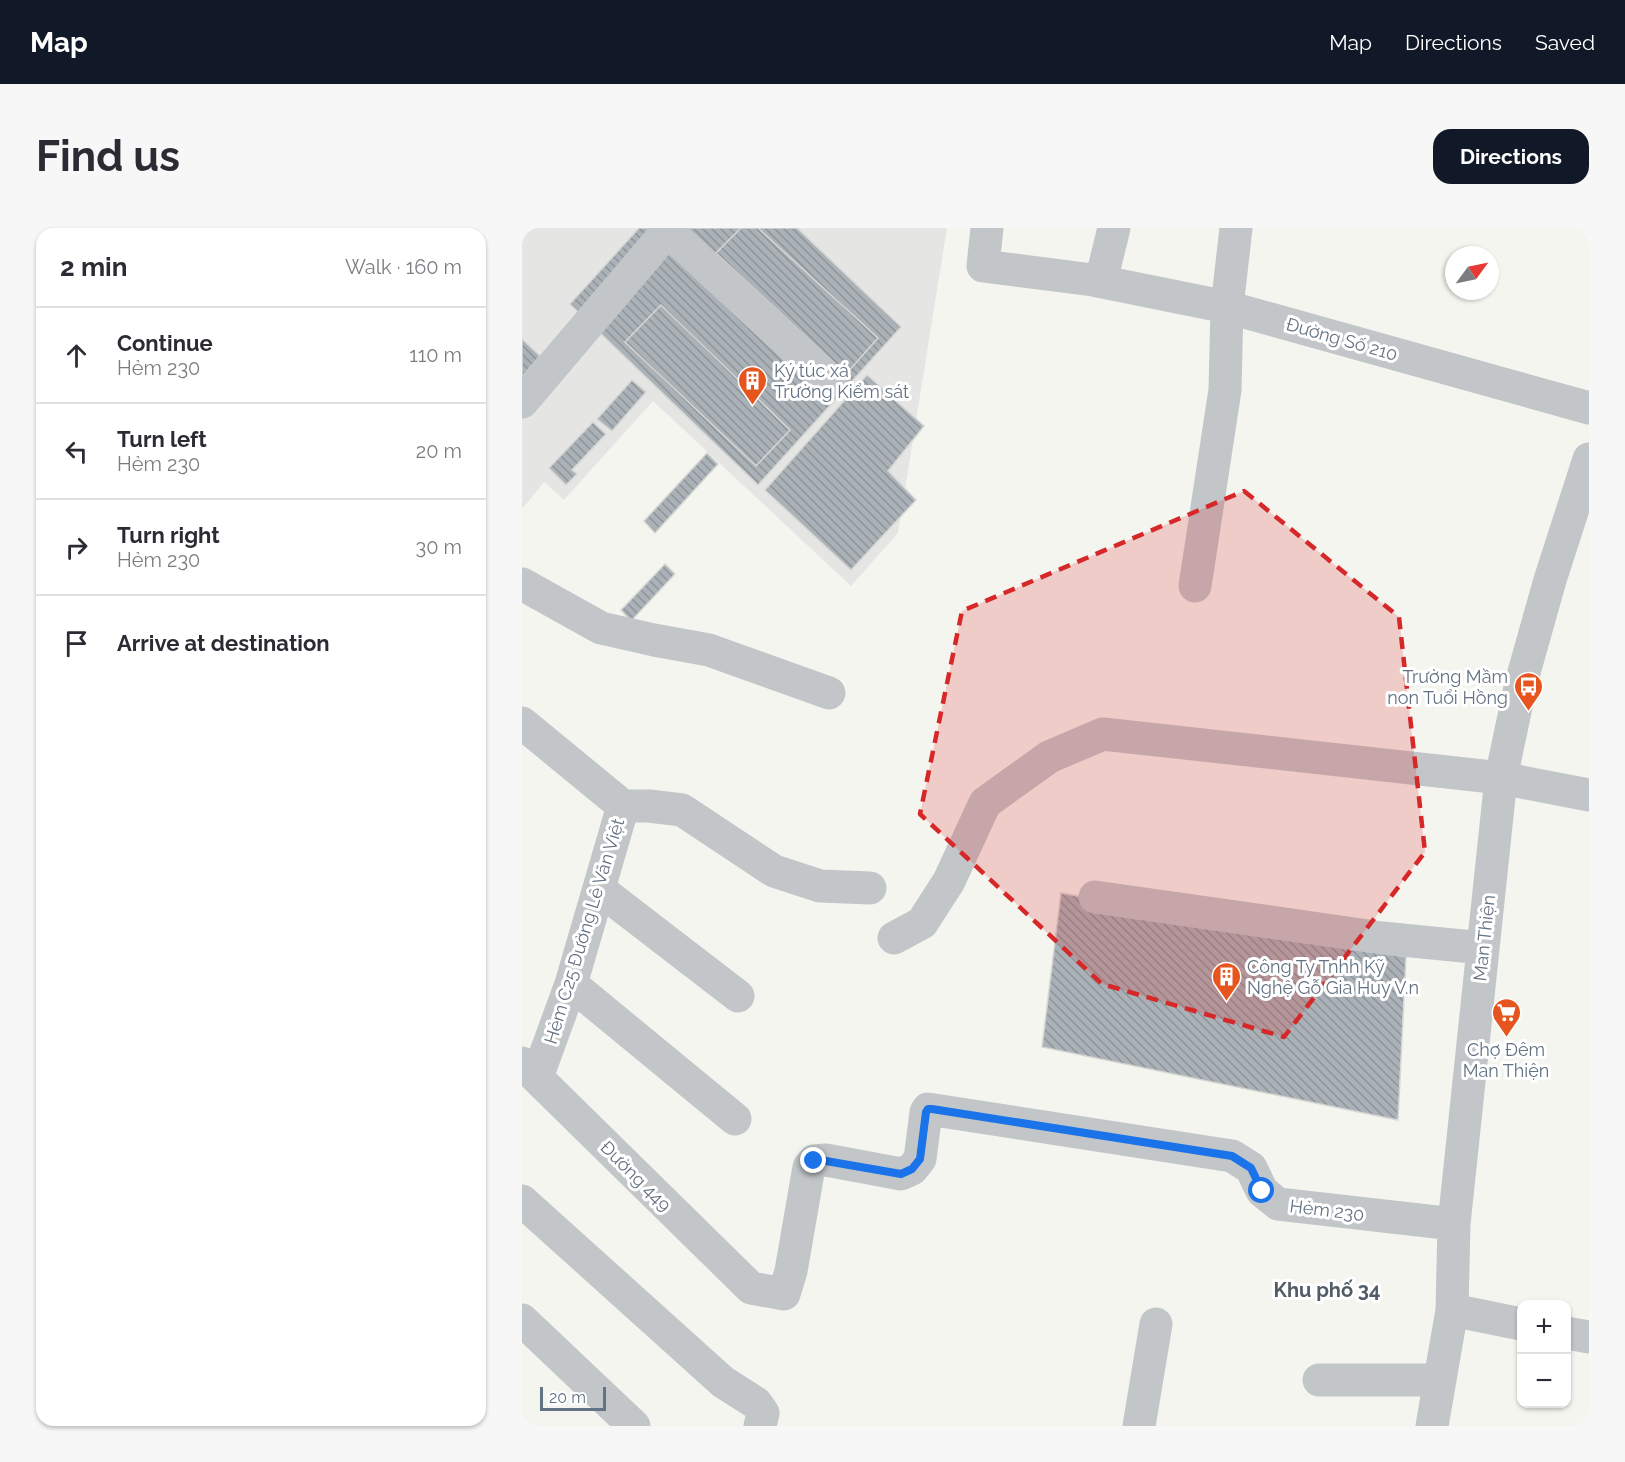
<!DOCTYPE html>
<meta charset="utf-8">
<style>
:root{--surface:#fff;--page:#f7f7f7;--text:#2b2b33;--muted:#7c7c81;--line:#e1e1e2;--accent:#111827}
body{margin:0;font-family:Raleway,sans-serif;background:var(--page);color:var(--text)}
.controls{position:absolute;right:18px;bottom:18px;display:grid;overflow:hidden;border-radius:12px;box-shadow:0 2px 4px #0004}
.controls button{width:54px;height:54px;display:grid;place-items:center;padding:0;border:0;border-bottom:2px solid var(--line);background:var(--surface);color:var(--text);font:30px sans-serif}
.compass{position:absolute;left:923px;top:18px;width:54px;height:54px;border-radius:50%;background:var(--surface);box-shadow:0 2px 4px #0004;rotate:57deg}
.scale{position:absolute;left:18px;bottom:15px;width:66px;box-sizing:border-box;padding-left:6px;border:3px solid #637383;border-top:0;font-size:16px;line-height:21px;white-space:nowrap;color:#637383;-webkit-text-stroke:4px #fff;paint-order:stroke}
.stop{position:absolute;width:18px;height:18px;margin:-14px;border:4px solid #1a73e8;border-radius:50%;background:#fff}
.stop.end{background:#1a73e8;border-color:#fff;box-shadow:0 2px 6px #0008}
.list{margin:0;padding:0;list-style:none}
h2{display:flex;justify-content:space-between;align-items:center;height:78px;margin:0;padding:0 24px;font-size:26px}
h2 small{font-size:20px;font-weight:400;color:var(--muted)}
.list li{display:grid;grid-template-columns:39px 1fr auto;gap:18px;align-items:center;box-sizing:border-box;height:96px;padding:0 24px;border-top:2px solid var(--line)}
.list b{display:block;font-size:22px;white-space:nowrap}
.list p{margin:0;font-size:20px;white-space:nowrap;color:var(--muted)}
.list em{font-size:20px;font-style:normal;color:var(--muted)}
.icon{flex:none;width:33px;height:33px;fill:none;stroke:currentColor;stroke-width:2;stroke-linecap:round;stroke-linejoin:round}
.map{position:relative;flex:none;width:1067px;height:1198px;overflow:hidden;border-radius:18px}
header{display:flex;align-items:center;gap:36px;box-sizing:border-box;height:84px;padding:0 30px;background:var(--accent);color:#fff}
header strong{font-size:28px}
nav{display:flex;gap:33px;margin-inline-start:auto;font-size:21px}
.intro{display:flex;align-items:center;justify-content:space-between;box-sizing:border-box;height:144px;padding:0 36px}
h1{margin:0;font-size:42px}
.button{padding:15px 27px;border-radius:18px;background:var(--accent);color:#fff;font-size:21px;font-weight:700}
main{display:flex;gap:36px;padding:0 36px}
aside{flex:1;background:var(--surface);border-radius:18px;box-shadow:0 2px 4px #0004}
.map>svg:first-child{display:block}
.built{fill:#e5e6e4}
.building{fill:url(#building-back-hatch);stroke:#d6d6d3;stroke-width:1.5}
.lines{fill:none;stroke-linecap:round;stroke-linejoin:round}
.minor{stroke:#c2c6c9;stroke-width:33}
.route{stroke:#1a73e8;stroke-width:8}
.marked{fill:#d62828;fill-opacity:0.2;stroke:#d62828;stroke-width:4.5;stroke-dasharray:12 8;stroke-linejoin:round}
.labels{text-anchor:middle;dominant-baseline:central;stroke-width:6;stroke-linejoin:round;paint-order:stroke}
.street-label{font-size:18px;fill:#637383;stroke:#fff}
.poi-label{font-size:18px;fill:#637383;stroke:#fff;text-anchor:start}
.neighbourhood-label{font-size:20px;font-weight:bold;fill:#515c67;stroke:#fff}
</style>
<header>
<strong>Map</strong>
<nav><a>Map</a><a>Directions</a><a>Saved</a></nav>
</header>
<div class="intro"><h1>Find us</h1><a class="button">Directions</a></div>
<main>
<aside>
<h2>2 min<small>Walk · 160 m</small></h2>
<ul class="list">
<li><svg class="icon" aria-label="ahead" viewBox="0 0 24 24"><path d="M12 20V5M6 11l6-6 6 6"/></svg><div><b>Continue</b><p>Hẻm 230</p></div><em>110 m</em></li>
<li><svg class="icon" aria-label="left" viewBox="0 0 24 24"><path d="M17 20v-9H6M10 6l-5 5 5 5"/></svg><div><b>Turn left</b><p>Hẻm 230</p></div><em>20 m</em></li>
<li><svg class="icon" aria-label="right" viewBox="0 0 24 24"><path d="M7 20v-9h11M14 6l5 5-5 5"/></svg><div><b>Turn right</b><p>Hẻm 230</p></div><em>30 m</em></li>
<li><svg class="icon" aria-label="arrive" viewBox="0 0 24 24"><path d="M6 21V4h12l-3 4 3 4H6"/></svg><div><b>Arrive at destination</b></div></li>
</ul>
</aside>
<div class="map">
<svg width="1067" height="1198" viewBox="0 0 1067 1198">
<defs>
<pattern id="building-back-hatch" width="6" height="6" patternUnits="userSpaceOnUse" patternTransform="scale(1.5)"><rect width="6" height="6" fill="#aab1b7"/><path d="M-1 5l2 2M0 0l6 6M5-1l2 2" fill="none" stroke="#8e949a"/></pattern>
</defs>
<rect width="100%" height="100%" fill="#f5f5f0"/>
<path class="built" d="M0,0H425L376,305L329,358L131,173L42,272L22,254L0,281Z"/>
<path class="building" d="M117,0H275L379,99L236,257L48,76Z
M219,0H236L356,110L324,146L194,25Z
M139,77L268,202L234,238L103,114Z
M0,111L18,128L0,149Z
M345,147L402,198L366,243L394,272L329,342L243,262Z
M110,152L124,164L90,203L75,191Z
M71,194L84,206L50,242L55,246L44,257L27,240Z
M185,225L196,236L133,305L122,293Z
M143,336L153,346L109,393L99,382Z
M539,665L884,729L876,892L520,819Z"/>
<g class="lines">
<path class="minor" d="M465,0L461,38L579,53L592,0
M146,3L309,154
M571,52L705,79L1067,180
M0,174L148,0
M0,356L79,400L132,412L187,422L307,465
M673,358L703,162L705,79L714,0
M0,495L101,578L49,756L15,849
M101,578H127L160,582L252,643L298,658L348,660
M77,661L216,768
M573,669L860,710L961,720
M372,710L400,695L427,653L463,575L527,529L581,506L979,550L1067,567
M49,756L213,891
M0,835L229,1060L262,1066L269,1043L287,939L292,933L304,932L379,946L390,941L398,931L404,884L406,881L710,928L729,940L740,963L756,976L932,996
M0,973L201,1154L234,1175L241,1185L238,1198
M930,1082L999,1096
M0,1092L112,1198
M1044,1105L1067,1109
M797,1152H918
M617,1198L634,1096
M910,1198L930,1082L932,996L979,550L999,455L1028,352L1067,231"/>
</g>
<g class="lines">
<path class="route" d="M292,933H304L379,946L390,941L398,931L404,884L406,881H410L710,928L729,940L740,963"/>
</g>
<path class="marked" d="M722,263L877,389L903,624L762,809L580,756L398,586L440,383Z"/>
<defs>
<symbol id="building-pin" viewBox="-11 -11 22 30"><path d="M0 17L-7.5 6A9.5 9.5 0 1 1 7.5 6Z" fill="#e7551e" stroke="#fff"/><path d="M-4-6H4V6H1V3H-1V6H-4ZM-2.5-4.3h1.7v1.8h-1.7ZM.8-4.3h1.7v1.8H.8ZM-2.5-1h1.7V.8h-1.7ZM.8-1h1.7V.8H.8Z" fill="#fff"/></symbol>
<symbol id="bus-pin" viewBox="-11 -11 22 30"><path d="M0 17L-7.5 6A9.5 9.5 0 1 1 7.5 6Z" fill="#e7551e" stroke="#fff"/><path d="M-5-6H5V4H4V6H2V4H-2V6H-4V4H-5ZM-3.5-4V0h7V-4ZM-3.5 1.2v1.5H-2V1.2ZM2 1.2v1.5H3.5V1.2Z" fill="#fff"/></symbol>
<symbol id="supermarket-pin" viewBox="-11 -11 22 30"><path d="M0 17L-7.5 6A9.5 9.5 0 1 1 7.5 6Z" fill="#e7551e" stroke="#fff"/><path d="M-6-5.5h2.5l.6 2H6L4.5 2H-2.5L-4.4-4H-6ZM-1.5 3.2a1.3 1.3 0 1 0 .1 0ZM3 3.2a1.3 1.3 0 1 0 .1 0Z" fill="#fff"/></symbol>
</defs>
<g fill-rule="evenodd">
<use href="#building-pin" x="214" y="136" width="33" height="45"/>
<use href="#bus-pin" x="990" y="442" width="33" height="45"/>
<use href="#building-pin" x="688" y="732" width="33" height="45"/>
<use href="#supermarket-pin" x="968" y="768" width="33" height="45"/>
</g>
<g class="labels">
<g class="street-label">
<text transform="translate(820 111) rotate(16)">Đường Số 210</text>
<text transform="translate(62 703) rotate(-73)">Hẻm C25 Đường Lê Văn Việt</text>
<text transform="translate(962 710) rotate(-84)">Man Thiện</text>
<text transform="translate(114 948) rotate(45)">Đường 449</text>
<text transform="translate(805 982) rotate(7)">Hẻm 230</text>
</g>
<g class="poi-label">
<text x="252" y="142">Ký túc xá<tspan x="252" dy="21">Trường Kiểm sát</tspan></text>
<text x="986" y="448" text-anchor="end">Trường Mầm<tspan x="986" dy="21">non Tuổi Hồng</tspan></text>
<text x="725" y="738">Công Ty Tnhh Kỹ<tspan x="725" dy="21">Nghệ Gỗ Gia Huy V.n</tspan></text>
<text x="984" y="821" text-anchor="middle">Chợ Đêm<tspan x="984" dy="21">Man Thiện</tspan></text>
</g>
<g class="neighbourhood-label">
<text x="805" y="1062">Khu phố 34</text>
</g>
</g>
</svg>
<div class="controls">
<button>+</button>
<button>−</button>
</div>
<svg class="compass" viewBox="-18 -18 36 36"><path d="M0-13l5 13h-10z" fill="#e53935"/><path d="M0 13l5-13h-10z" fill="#7c7c81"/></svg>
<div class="scale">20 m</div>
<div class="stop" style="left:740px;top:963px"></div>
<div class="stop end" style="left:292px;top:933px"></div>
</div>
</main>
